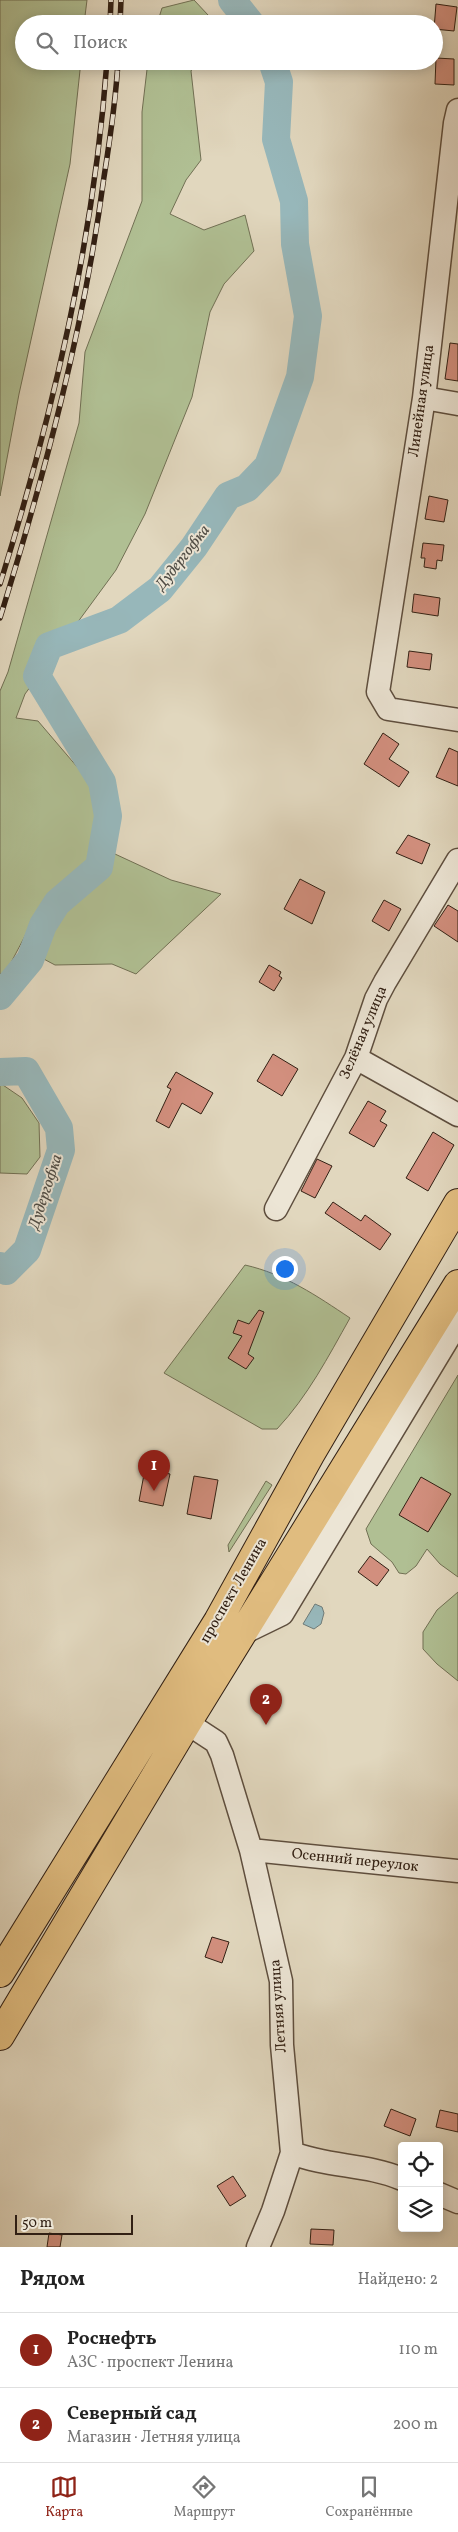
<!DOCTYPE html>
<html lang="ru">
<meta charset="utf-8">
<style>
:root{--surface:#fff;--page:#f6f6f6;--text:#222;--muted:#767676;--line:#e0e0e0;--accent:#8f2418}
body{margin:0;font-family:Vollkorn,serif;background:var(--page);color:var(--text)}
.controls{position:absolute;right:15px;bottom:15px;display:grid;overflow:hidden;border-radius:5px;box-shadow:0 2px 12px #0003}
.controls button{width:45px;height:45px;display:grid;place-items:center;padding:0;border:0;border-bottom:1px solid var(--line);background:var(--surface);color:var(--text);font:25px sans-serif}
.scale{position:absolute;left:15px;bottom:12px;width:118px;box-sizing:border-box;padding-left:5px;border:2px solid #322014;border-top:0;font-size:14px;line-height:18px;white-space:nowrap;color:#322014;-webkit-text-stroke:4px #ece5d5;paint-order:stroke}
.you{position:absolute;left:284px;top:1268px;width:18px;height:18px;margin:-12px;border:4px solid #fff;border-radius:50%;background:#1a73e8;box-shadow:0 0 0 8px #1a73e833}
.badge{display:grid;place-items:center;width:32px;height:32px;border-radius:50%;background:var(--accent);color:#fff;font-size:16px;font-weight:700}
.pin{position:absolute;translate:-50% -41px;filter:drop-shadow(0 1px 2px #0008)}
.pin::after{content:'';position:absolute;top:26px;width:18px;height:15px;background:inherit;clip-path:polygon(0 0,100% 0,50% 100%)}
.list{margin:0;padding:0;list-style:none}
h2{display:flex;justify-content:space-between;align-items:center;height:65px;margin:0;padding:0 20px;font-size:21px}
h2 small{font-size:16px;font-weight:400;color:var(--muted)}
.list li{display:grid;grid-template-columns:32px 1fr auto;gap:15px;align-items:center;box-sizing:border-box;height:75px;padding:0 20px;border-top:1px solid var(--line)}
.list b{display:block;font-size:19px;white-space:nowrap}
.list p{margin:0;font-size:16px;white-space:nowrap;color:var(--muted)}
.list em{font-size:16px;font-style:normal;color:var(--muted)}
.icon{flex:none;width:28px;height:28px;fill:none;stroke:currentColor;stroke-width:2;stroke-linecap:round;stroke-linejoin:round}
.map{position:relative;flex:none;width:458px;height:2247px;overflow:hidden}
.search{position:absolute;background:var(--surface);box-shadow:0 2px 12px #0003;left:15px;right:15px;top:15px;height:55px;display:flex;align-items:center;gap:12px;box-sizing:border-box;padding:0 18px;border-radius:28px;color:var(--muted);font-size:19px}
.sheet{height:215px;background:var(--surface)}
nav{display:flex;justify-content:space-around;align-items:center;box-sizing:border-box;height:70px;border-top:1px solid var(--line);background:var(--surface);font-size:14px;color:var(--muted)}
nav a{display:grid;justify-items:center;gap:2px}
nav .on{color:var(--accent)}
.map>svg:first-child{display:block}
.green{fill:#b0bf93;stroke:#717054}
.water{fill:#97b7ba;stroke:#6f7b78}
.lines{fill:none;stroke-linecap:round;stroke-linejoin:round}
.river{stroke:#97b7ba;stroke-width:28}
.building{fill:#d28f7e;stroke:#322014}
.minor-casing{stroke:#5e4e3e;stroke-width:25}
.highway-casing{stroke:#322014;stroke-width:30}
.minor{stroke:#ece5d5;stroke-width:22}
.highway{stroke:#e0bc7f;stroke-width:28}
.rail-casing{stroke:#322014;stroke-width:5.5}
.rail{stroke:#ece5d5;stroke-width:4;stroke-dasharray:11;stroke-linecap:butt}
.labels{text-anchor:middle;dominant-baseline:central;stroke-width:4;stroke-linejoin:round;paint-order:stroke}
.street-label{font-size:15px;fill:#322014;stroke:#ece5d5}
.water-label{font-size:16px;font-style:italic;fill:#504d46;stroke:#ece5d5}
</style>
<div class="map">
<svg width="458" height="2247" viewBox="0 0 458 2247">
<rect width="100%" height="100%" fill="#e1d7be"/>
<filter id="stains"><feTurbulence type="fractalNoise" baseFrequency=".004" numOctaves="4"/><feColorMatrix values="0 0 0 0 .2 0 0 0 0 .09 0 0 0 0 .02 0 0 0 .5 -.17"/></filter>
<radialGradient id="worn" r=".72"><stop offset=".6" stop-color="#630" stop-opacity="0"/><stop offset="1" stop-color="#630" stop-opacity=".3"/></radialGradient>
<path class="green" d="M0,0H87L84,24H24V61H81L70,164L19,394L0,496Z
M194,0L208,15L206,24H157L162,8Z
M148,61H197L191,71L201,160L186,180L170,214L204,230L245,215L254,251L224,284L210,312L192,397L145,514L116,570L25,694L16,718L38,721L90,782L98,806L87,863L64,882L47,900L34,919L6,972L0,974V691L8,672L79,423L85,352L142,201V112Z
M115,854L171,880L221,894L136,974L112,964L55,965L40,957C43,946 44,932 50,923C67,896 97,880 115,854Z
M0,1083L22,1098L39,1123L40,1157L27,1174L0,1173Z
M245,1265C285,1274 317,1296 350,1318C328,1357 308,1396 277,1429H262L164,1373Z
M458,1375V1577L440,1564L427,1549L416,1566L406,1574L399,1573L392,1562L371,1544L366,1529Z
M266,1481L272,1485L229,1552L228,1545Z
M458,1592V1681L437,1664L423,1649V1632L437,1610Z"/>
<path class="water" d="M315,1604L322,1607L324,1613L321,1624L314,1629L303,1624Z"/>
<g class="lines">
<path class="river" d="M232,0L251,24
M0,996L30,960L43,925L57,903L99,867L108,816L102,782L37,676L49,646L119,620L160,589L194,547L228,496L247,488L268,466L300,377L308,316L295,244L294,201L276,139L279,82L272,61
M0,1072L26,1071L59,1128L61,1150L27,1250L6,1271L0,1266"/>
</g>
<path class="building" d="M436,4L457,7L454,31L434,29Z
M436,58L454,59V85L435,84Z
M450,343L458,344V381L445,379Z
M429,496L448,500L444,522L425,519Z
M423,543L444,545L442,561L437,560L436,569L424,567L425,558H421Z
M414,594L440,598L438,616L412,612Z
M409,651L432,654L430,670L407,667Z
M383,733L399,744L389,759L409,772L399,787L364,764Z
M449,748L458,752V786L436,777Z
M408,835L430,844L422,864L396,853Z
M300,879L325,892L312,924L284,909Z
M384,900L401,909L389,931L372,921Z
M448,905L458,911V942L434,926Z
M269,965L281,972L279,976L282,978L274,991L259,982Z
M273,1054L298,1069L282,1096L257,1081Z
M176,1072L213,1093L201,1114L182,1103L169,1128L156,1121L171,1089L167,1087Z
M368,1101L386,1111L380,1121L387,1125L374,1147L349,1133Z
M433,1132L454,1145L428,1191L406,1178Z
M317,1159L332,1166L315,1198L301,1191Z
M333,1202L361,1221L365,1215L391,1234L380,1250L325,1213Z
M259,1310L264,1312L248,1354L254,1358L246,1369L228,1358L242,1336L233,1333L238,1320L249,1324Z
M145,1469L170,1474L163,1506L139,1501Z
M194,1476L218,1480L211,1519L187,1514Z
M421,1477L451,1494L428,1532L399,1515Z
M370,1556L389,1570L377,1586L358,1572Z
M212,1937L229,1942L222,1963L205,1957Z
M391,2109L416,2119L410,2136L384,2126Z
M440,2110L458,2114V2132L436,2127Z
M233,2176L246,2196L230,2206L217,2186Z
M311,2229L334,2230L333,2245L310,2244Z
M49,2233L62,2235L60,2247H47Z"/>
<g class="lines">
<defs>
<path id="minor" d="M458,110L455,123L424,398L378,692L388,709L458,720
M424,398L458,404
M356,1058L458,1115
M276,1209L356,1058L376,999L385,982L458,860
M243,1633L282,1614L458,1322
M187,1723L216,1742L222,1755L251,1850L281,1981L282,2045L292,2153L273,2211L258,2247
M251,1850L458,1871
M292,2153C328,2167 367,2164 402,2179
M439,2194L458,2202"/>
<path id="highway" d="M0,1973L218,1621L310,1455L458,1203
M0,2036L187,1723L458,1284"/>
</defs>
<use href="#minor" class="minor-casing"/>
<use href="#highway" class="highway-casing"/>
<use href="#minor" class="minor"/>
<use href="#highway" class="highway"/>
<defs>
<path id="rail" d="M110,24L111,0
M120,24L121,0
M0,584C53,414 94,240 107,61
M0,618C45,473 84,328 104,177C110,139 116,100 118,61"/>
</defs>
<use href="#rail" class="rail-casing"/>
<use href="#rail" class="rail"/>
</g>
<g class="labels">
<g class="street-label">
<text transform="translate(422 401) rotate(-82)">Линейная улица</text>
<text transform="translate(364 1033) rotate(-67)">Зелёная улица</text>
<text transform="translate(234 1591) rotate(-60)">проспект Ленина</text>
<text transform="translate(355 1861) rotate(6)">Осенний переулок</text>
<text transform="translate(279 2006) rotate(-94)">Летняя улица</text>
</g>
<g class="water-label">
<text transform="translate(183 558) rotate(-52)">Дудергофка</text>
<text transform="translate(46 1192) rotate(-72)">Дудергофка</text>
</g>
</g>
<rect width="100%" height="100%" filter="url(#stains)"/>
<rect width="100%" height="100%" fill="url(#worn)"/>
</svg>
<div class="controls">
<button><svg class="icon" aria-label="locate" viewBox="0 0 24 24"><circle cx="12" cy="12" r="6"/><path d="M12 2v4M12 18v4M2 12h4M18 12h4"/></svg></button>
<button><svg class="icon" aria-label="layers" viewBox="0 0 24 24"><path d="M12 4l9 5-9 5-9-5zM3 14l9 5 9-5"/></svg></button>
</div>
<div class="scale">50 m</div>
<div class="you"></div>
<div class="pin badge" style="left:154px;top:1491px">1</div>
<div class="pin badge" style="left:266px;top:1725px">2</div>
<div class="search"><svg class="icon" aria-label="search" viewBox="0 0 24 24"><circle cx="10" cy="10" r="6"/><path d="M15 15l6 6"/></svg>Поиск</div>
</div>
<section class="sheet">
<h2>Рядом<small>Найдено: 2</small></h2>
<ul class="list">
<li><span class="badge">1</span><div><b>Роснефть</b><p>АЗС · проспект Ленина</p></div><em>110 m</em></li>
<li><span class="badge">2</span><div><b>Северный сад</b><p>Магазин · Летняя улица</p></div><em>200 m</em></li>
</ul>
</section>
<nav>
<a class="on"><svg class="icon" aria-label="map" viewBox="0 0 24 24"><path d="M3 6l6-2 6 2 6-2v14l-6 2-6-2-6 2zM9 4v14M15 6v14"/></svg>Карта</a>
<a><svg class="icon" aria-label="directions" viewBox="0 0 24 24"><path d="M12 3l9 9-9 9-9-9zM9 14v-3h6M13 9l2 2-2 2"/></svg>Маршрут</a>
<a><svg class="icon" aria-label="saved" viewBox="0 0 24 24"><path d="M7 4h10v16l-5-4-5 4z"/></svg>Сохранённые</a>
</nav>
